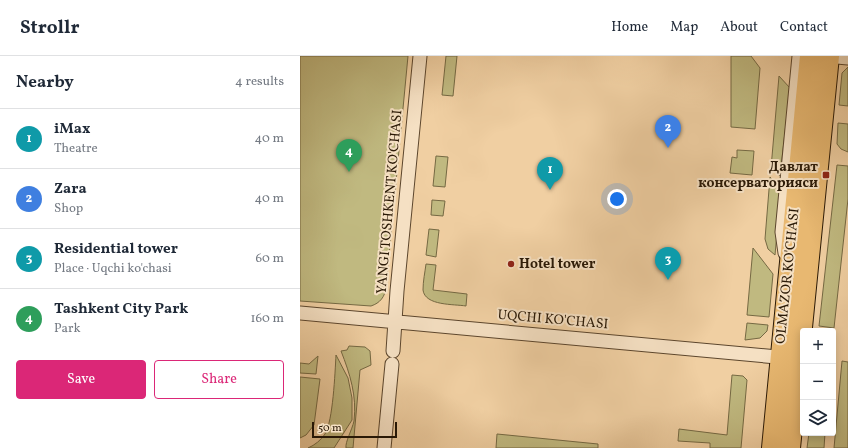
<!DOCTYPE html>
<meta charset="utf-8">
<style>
:root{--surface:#fff;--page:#f6f6f7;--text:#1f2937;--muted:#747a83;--line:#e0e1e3;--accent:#db2777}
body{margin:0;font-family:Vollkorn,serif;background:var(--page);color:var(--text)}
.controls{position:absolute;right:12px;bottom:12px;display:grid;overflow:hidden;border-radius:4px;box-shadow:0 2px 10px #0003}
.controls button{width:36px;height:36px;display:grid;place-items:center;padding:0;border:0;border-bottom:1px solid var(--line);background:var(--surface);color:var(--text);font:20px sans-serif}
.scale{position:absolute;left:12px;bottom:10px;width:85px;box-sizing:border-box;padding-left:4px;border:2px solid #2a1906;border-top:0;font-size:11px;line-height:14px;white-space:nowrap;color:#2a1906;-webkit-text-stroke:3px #f5e0c3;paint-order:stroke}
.you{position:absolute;left:317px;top:143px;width:14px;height:14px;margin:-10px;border:3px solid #fff;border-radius:50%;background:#1a73e8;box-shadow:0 0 0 6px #1a73e833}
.badge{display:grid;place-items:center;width:26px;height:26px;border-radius:50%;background:var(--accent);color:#fff;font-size:13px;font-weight:700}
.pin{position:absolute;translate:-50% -33px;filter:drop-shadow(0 1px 2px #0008)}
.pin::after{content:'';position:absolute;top:21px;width:14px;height:12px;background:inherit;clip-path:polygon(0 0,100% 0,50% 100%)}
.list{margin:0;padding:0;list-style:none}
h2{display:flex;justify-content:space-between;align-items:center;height:52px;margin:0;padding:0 16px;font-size:17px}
h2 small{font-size:13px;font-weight:400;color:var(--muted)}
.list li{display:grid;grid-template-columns:26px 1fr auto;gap:12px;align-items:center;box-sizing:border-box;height:60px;padding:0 16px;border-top:1px solid var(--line)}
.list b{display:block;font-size:15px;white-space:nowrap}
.list p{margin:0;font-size:13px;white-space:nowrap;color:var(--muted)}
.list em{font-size:13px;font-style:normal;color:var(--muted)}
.actions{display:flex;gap:8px;padding:12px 16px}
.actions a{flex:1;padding:9px 0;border:1px solid var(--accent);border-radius:4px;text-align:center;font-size:14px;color:var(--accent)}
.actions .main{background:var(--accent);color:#fff}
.icon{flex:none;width:22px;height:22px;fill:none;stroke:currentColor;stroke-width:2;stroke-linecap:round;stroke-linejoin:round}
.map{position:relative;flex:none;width:548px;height:392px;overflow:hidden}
header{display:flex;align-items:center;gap:24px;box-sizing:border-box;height:56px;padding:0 20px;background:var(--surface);border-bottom:1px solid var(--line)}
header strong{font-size:19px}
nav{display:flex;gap:22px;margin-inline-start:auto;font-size:14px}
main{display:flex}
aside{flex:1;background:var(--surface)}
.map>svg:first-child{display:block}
.green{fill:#c0b980;stroke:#756943}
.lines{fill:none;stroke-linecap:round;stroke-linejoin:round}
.minor-casing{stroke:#5c462d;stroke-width:15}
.primary-casing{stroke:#2a1906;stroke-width:22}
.minor{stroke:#f5e0c3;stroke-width:13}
.primary{stroke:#e8b871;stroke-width:20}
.poi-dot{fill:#8f2418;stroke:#f5e0c3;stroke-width:1.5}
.labels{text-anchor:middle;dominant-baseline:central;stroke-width:4;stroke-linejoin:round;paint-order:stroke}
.poi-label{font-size:14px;font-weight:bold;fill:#2a1906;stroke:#f5e0c3;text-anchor:end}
.street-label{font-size:14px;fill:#2a1906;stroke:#f5e0c3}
</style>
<header>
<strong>Strollr</strong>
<nav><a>Home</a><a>Map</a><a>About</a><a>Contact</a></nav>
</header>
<main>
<aside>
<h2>Nearby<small>4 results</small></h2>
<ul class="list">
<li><span class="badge" style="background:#0f9aa8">1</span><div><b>iMax</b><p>Theatre</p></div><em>40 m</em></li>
<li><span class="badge" style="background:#3f7fe0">2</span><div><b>Zara</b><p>Shop</p></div><em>40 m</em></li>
<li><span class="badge" style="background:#0f9aa8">3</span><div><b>Residential tower</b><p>Place · Uqchi ko'chasi</p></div><em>60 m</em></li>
<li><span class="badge" style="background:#2e9e5b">4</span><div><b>Tashkent City Park</b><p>Park</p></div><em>160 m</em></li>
</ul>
<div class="actions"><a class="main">Save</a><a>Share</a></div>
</aside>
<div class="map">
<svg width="548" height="392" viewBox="0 0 548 392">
<rect width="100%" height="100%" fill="#f0cfa2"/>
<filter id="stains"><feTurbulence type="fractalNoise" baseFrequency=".005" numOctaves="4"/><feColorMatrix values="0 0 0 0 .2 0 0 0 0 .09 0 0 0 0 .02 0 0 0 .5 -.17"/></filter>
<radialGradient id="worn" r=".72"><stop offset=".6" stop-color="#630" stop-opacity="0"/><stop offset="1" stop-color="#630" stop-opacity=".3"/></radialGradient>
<path class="green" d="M0,0H108L86,231C85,241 80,247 71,250L0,245Z
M146,0H157L153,40L142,39Z
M431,0H451L460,12L455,73L431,71Z
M548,11V50L539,49L542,17Z
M479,20L490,32L480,120L471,112Z
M538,67L548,68V96L541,93L537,88Z
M437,94L454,95L452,119L430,117L432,101L437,102Z
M136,100L148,101L145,131L133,130Z
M537,109L548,110V143L534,272L519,270Z
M470,121L481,132L475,199L468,193L465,183Z
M132,144L145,145L143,160L131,159Z
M129,173L139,174L136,201L126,199Z
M453,192L473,218L469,261L447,259Z
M126,208L136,209L133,234L167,238L166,250C154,248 125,250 123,234C123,225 125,216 126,208Z
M447,267L468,269L467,275L460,282L445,284Z
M49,290L65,291L70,295L71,309L60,314L53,392H46C45,386 52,374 54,365C57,340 50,318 41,295L47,294Z
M36,299L48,322L52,342V364L34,392H8C15,389 21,384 25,378C33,365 35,317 36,299Z
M18,300L16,318L0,317V307L9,308Z
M542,305L548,306V392H534Z
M432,319L443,320L447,324L441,392H410V387L378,385L379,373L427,379Z
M0,321L20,323L14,369L6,379L0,382Z
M509,377H525L524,392H507Z
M197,378L298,388V392H196Z"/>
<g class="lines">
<defs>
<path id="minor" d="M537,1L548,2
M485,197L482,176L499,0
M0,257L488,302
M93,295L97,235L120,0
M84,392L92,308"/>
<path id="primary" d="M472,392L510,0
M490,392L529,0"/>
</defs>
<use href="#minor" class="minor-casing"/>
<use href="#primary" class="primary-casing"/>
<use href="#minor" class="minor"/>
<use href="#primary" class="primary"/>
</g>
<g class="poi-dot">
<rect x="522" y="115" width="8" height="8" rx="2"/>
<circle cx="211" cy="208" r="4"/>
</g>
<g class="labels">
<g class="poi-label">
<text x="518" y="111">Давлат<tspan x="518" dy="16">консерваторияси</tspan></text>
<text x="219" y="208" text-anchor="start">Hotel tower</text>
</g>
<g class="street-label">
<text transform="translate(90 146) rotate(-85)">YANGI TOSHKENT KO'CHASI</text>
<text transform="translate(488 220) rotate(-84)">OLMAZOR KO'CHASI</text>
<text transform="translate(253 264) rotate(5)">UQCHI KO'CHASI</text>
</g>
</g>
<rect width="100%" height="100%" filter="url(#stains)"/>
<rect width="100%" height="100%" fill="url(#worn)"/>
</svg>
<div class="controls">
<button>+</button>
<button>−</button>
<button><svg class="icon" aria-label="layers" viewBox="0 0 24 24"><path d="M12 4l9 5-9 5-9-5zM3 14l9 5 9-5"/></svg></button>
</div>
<div class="scale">50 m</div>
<div class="you"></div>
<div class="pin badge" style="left:250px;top:134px;background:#0f9aa8">1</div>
<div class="pin badge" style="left:368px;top:92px;background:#3f7fe0">2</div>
<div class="pin badge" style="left:368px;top:224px;background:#0f9aa8">3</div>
<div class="pin badge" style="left:49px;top:116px;background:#2e9e5b">4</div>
</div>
</main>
